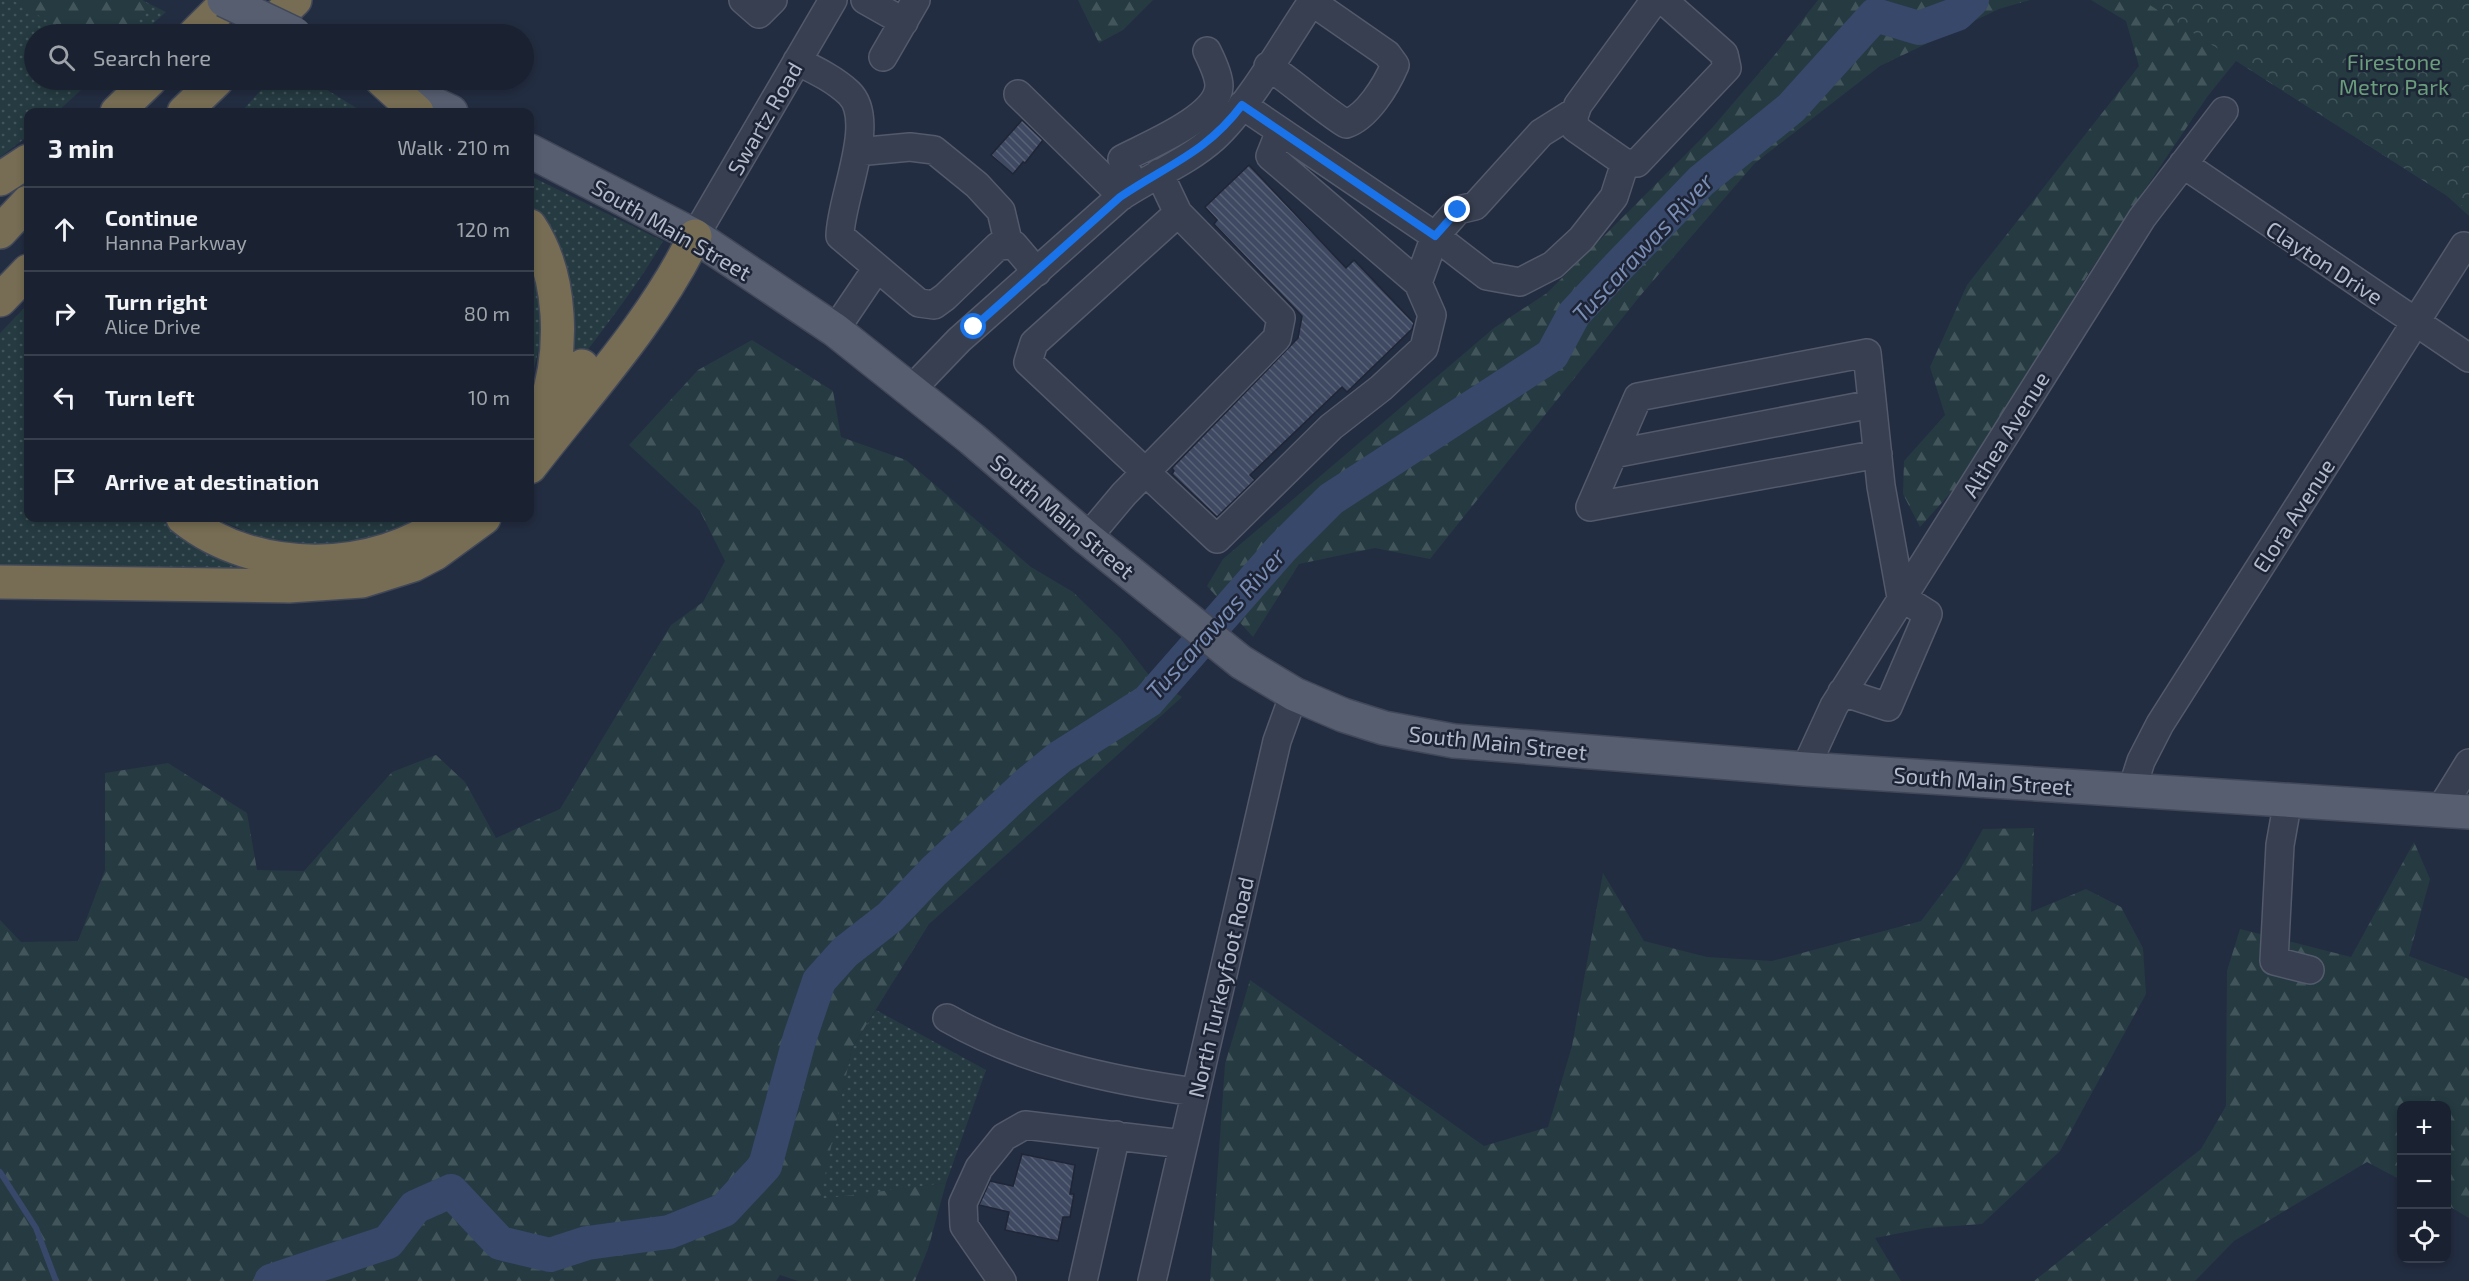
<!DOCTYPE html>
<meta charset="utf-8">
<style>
:root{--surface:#1a2231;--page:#232a39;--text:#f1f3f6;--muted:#9fa4ab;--line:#383f4d}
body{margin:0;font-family:"Exo 2",sans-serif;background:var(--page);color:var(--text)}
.controls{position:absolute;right:18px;bottom:18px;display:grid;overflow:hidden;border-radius:12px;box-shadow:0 3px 9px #0003}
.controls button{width:54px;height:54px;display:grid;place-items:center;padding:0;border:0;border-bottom:2px solid var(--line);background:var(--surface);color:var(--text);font:30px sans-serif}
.stop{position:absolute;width:18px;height:18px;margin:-14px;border:4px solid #1a73e8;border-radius:50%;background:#fff}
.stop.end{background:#1a73e8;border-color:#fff;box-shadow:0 2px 6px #0008}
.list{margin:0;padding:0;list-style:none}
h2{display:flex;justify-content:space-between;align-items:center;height:78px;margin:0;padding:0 24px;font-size:26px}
h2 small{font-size:20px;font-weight:400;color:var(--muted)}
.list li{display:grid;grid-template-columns:39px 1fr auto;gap:18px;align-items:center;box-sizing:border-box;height:84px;padding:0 24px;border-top:2px solid var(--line)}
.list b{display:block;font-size:22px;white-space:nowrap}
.list p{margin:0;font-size:20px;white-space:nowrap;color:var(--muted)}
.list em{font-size:20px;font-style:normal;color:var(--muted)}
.icon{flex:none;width:33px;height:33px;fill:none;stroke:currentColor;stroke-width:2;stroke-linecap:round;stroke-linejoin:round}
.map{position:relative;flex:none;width:2469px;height:1281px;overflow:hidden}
.search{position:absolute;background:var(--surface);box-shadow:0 3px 9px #0003;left:24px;top:24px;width:510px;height:66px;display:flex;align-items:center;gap:15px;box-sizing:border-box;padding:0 21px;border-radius:33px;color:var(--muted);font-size:22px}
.panel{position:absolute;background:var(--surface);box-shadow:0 3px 9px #0003;left:24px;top:108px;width:510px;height:414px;border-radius:12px}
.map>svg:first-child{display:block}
.grass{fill:url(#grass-dots)}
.forest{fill:url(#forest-firs)}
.park{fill:url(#park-crowns)}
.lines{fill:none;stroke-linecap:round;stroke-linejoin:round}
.stream{stroke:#38486b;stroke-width:6}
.river{stroke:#38486b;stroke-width:34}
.building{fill:url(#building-back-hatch);stroke:#1f2637;stroke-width:1.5}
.minor-casing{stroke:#535a6b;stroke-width:30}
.major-casing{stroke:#414859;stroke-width:36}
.highway-casing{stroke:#404758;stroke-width:36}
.minor{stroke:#383f50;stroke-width:27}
.major{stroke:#565e70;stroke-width:33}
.highway{stroke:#776d54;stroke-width:33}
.major-bridge-casing{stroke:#414859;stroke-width:36;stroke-linecap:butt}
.major-bridge{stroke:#565e70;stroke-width:33}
.route{stroke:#1a73e8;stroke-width:8}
.labels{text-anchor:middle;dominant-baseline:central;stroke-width:5;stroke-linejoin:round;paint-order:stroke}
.park-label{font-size:22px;fill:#6a9d7b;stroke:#1d2435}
.street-label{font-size:22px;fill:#b4bbcb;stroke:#1d2435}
.water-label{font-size:24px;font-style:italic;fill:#7a8db4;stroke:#1d2435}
</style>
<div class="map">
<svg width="2469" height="1281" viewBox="0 0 2469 1281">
<defs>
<pattern id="grass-dots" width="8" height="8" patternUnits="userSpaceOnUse" patternTransform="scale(1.5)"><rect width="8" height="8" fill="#253b41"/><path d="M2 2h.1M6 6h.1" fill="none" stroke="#42555b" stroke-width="1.8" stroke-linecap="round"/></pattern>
<pattern id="forest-firs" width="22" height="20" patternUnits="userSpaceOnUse" patternTransform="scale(1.5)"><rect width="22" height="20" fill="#253b41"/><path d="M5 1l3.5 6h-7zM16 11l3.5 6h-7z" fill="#42555b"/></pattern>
<pattern id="park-crowns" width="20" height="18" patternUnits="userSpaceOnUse" patternTransform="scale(1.5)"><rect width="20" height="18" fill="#253b41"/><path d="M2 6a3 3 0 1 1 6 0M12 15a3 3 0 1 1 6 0" fill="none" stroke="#42555b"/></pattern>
<pattern id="building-back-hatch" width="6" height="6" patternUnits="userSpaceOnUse" patternTransform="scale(1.5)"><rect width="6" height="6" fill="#3f4961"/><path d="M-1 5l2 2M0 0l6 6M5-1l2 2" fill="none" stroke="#586176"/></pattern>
</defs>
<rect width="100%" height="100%" fill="#232d41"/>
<path class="grass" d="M0,0H142L166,12L141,34H34V80H92L57,112H28V136L0,157Z
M270,80H311L363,112H241Z
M530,176L663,241C635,292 595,337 563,385L530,212Z
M530,248L545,321L530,386Z
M28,304V518H158L212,553L263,566L265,576L95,565L0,567V333Z
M215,518H419L386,536L313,549L268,541Z
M876,1010L986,1070L946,1183L819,1200L852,1048Z"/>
<path class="forest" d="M12,0H142L152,6L116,34H87L60,28Z
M1078,0H1153L1123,30L1099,43Z
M1818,0H2030L1999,9L1880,66L1755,163L1640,296L1430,559L1375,548L1299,564L1253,637L1207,586L1223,559L1494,328L1547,293L1712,128L1777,52Z
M2091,0H2469V216L2446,195L2236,61L2207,97L2090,271L1964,478L1920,527L1903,494L1904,461L1945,415L1930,367L1967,285L2139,66L2126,21Z
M752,340L833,391L841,437L906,460L1031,567L1073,592L1119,637L1152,679L1182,697L929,924L852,1048L820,1199L946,1183L928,1249L915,1281H798L780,1275L776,1281H0V920L21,942L78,941L105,870V773L168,763L247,813L257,870L304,871L392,772L436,755L465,782L496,838L560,809L671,625L703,602L725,561L700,511L629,445L698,370Z
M2034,828L2031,912L2086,889L2121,907L2143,948L2146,994L2060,1151L1982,1224L1926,1228L1875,1238L1901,1281H1210L1225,1064L1250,980L1484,1146L1548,1127L1572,1046L1603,873L1644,941L1707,957L1772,961L1921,921L1959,871L1983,829Z
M2414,842L2430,879L2409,956L2469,979V1218L2447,1205L2446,1106H2402L2401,1180L2367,1162L2234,1241L2195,1281H2034L2201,1149L2226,1106L2227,971L2240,929L2351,957Z"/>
<path class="park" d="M2142,0H2469V210Z"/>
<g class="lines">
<path class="stream" d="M0,1172L36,1228L56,1281"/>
<path class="river" d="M271,1281L388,1242L415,1207L451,1191L500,1243L550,1255L587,1243L669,1232L724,1210L765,1166L800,1037L819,981L845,952L890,917L934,871L1027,784L1060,757L1148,701L1282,548L1331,499L1552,355L1574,314L1617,268L1701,181L1791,108L1875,15L1919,28L1957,14L1972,0"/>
</g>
<path class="building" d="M1022,120L1043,140L1025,163L1023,162L1013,174L991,155Z
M1249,165L1346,268L1354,260L1414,323L1412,329L1347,392L1342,387L1250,475L1255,480L1217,517L1172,474L1174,471L1172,468L1298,338L1302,316L1214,224L1217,220L1205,207Z
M1022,1154L1075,1165L1070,1194H1074L1070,1217H1063L1058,1241L1005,1230L1009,1212L979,1205L990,1181L1013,1186Z"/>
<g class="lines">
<defs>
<path id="minor" d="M743,0L759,14L773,0
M865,0L904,22
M1655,0L1578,105L1574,116L1575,128L1625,163H1637L1727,68L1724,54L1663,0
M883,57L916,0
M797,61C815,70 834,79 849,93C878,121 840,199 840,236L919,303L934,305L945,297L998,246L1014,245L1037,272
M1268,66C1295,84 1318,106 1346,124C1367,117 1386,86 1395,65L1387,54L1312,2
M1018,94L1122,196
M1242,105L1435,236L1487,276L1520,282L1553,265L1581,239L1614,197L1625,163
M857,152L910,147L934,150L977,185L1001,211L1009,245
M2183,164L2469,358
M1134,187L1122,159C1146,146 1218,118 1219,86C1219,76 1212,61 1207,51
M1178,213L1034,343L1028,362L1217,539L1331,427L1381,388L1424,348L1432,315L1418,283L1270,156L1280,131
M695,236L833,0
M1418,283L1435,236L1458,210L1475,206L1541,133L1576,111
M835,330L877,268
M910,391L959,340L1120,197C1151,176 1186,163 1214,138C1249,106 1285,41 1313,0
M1613,454L1872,404
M1087,538L1124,494L1277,338L1281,318L1178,213L1159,173
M1842,692L1888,707L1928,614L1901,597L1881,486L1867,353L1638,397L1590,507L1878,454
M1805,769L1834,706L2142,218L2224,111
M2132,789L2141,761L2160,724L2464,246
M2288,800L2280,845L2274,961L2310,970
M2440,810L2469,763
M947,1018C1024,1062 1109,1080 1195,1092
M1002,1281L964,1226L963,1203L979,1168L1004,1137L1025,1125L1183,1144
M1083,1281L1116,1135
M1152,1281L1277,741L1294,694"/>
<path id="major" d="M390,83L451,112
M530,151L695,236L835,330L972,439L1087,538L1241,662L1294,694L1343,715L1384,728L1454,741L1805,769L2469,812"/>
<path id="highway" d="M195,34L229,0
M260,34L295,0
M382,80L417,112
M117,112L150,80
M184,112L217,80
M0,179L28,161
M530,226C563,276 564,351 545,407
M0,232L28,202
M0,300L28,271
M530,429L582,366
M530,467C587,393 654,321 695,236
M183,518C255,576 376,575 449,518
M0,582L289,586L362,581L413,565L436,553L484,518"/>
</defs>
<use href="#minor" class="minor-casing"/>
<use href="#major" class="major-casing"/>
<use href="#highway" class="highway-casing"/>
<use href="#minor" class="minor"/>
<use href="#major" class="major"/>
<use href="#highway" class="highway"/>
<defs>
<path id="major-bridge" d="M224,0L295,34"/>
</defs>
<use href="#major-bridge" class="major-bridge-casing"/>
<use href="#major-bridge" class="major-bridge"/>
</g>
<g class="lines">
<path class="route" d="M974,327L1120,197C1167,165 1206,153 1242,105L1435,236L1458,210"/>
</g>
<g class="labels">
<g class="park-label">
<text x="2394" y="61">Firestone<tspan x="2394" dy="25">Metro Park</tspan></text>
</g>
<g class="street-label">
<text transform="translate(764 118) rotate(-60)">Swartz Road</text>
<text transform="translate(672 229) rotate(30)">South Main Street</text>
<text transform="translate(2325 262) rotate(33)">Clayton Drive</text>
<text transform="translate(2005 434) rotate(-58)">Althea Avenue</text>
<text transform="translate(2293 515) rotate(-57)">Elora Avenue</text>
<text transform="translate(1063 516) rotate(40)">South Main Street</text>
<text transform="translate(1498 742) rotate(6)">South Main Street</text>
<text transform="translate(1983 780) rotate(4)">South Main Street</text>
<text transform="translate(1220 987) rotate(-77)">North Turkeyfoot Road</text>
</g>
<g class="water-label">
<text transform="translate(1642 247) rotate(-47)">Tuscarawas River</text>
<text transform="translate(1215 623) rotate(-48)">Tuscarawas River</text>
</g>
</g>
</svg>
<div class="controls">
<button>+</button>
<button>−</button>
<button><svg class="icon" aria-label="locate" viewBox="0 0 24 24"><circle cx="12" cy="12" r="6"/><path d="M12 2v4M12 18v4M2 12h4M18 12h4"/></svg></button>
</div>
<div class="stop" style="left:974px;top:327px"></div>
<div class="stop end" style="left:1458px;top:210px"></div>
<div class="search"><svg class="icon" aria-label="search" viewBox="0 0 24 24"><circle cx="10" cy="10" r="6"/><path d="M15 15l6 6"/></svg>Search here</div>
<section class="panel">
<h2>3 min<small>Walk · 210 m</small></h2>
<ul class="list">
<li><svg class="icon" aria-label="ahead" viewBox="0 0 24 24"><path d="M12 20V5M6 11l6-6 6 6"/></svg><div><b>Continue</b><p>Hanna Parkway</p></div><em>120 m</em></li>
<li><svg class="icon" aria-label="right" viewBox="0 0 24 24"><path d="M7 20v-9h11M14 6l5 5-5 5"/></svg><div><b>Turn right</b><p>Alice Drive</p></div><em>80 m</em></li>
<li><svg class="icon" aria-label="left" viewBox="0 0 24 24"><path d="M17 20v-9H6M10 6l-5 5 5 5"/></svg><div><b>Turn left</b></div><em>10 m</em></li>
<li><svg class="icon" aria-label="arrive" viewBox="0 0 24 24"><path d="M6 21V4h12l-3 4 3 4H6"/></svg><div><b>Arrive at destination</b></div></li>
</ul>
</section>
</div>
